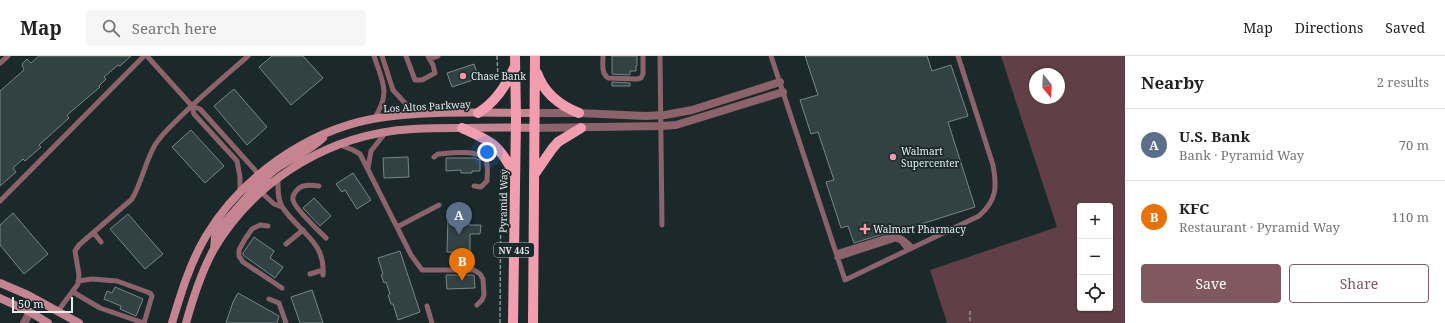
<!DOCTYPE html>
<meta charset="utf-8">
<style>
:root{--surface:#fff;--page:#f6f6f6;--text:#222;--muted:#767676;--line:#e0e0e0;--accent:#805860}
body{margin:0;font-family:"Noto Serif",serif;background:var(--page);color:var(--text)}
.controls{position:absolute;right:12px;bottom:12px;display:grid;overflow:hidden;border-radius:4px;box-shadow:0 1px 3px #0004}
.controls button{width:36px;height:36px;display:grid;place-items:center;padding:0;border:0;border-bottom:1px solid var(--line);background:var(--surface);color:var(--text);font:20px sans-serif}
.compass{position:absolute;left:1029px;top:12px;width:36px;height:36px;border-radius:50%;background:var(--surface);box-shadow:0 1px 3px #0004;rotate:162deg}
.scale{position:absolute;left:12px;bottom:10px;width:61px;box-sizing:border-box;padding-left:4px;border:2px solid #e4edee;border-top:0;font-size:11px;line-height:14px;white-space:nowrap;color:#e4edee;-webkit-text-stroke:3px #1b292a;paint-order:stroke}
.you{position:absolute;left:487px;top:96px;width:14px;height:14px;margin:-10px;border:3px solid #fff;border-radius:50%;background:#1a73e8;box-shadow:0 0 0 6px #1a73e833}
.badge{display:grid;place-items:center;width:26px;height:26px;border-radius:50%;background:var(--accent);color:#fff;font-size:13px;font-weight:700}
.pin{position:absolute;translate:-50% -33px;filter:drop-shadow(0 1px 2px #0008)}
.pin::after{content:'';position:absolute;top:21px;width:14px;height:12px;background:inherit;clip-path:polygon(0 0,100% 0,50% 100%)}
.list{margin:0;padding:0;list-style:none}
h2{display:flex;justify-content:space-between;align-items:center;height:52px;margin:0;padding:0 16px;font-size:17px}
h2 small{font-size:13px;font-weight:400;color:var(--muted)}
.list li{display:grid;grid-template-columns:26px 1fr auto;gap:12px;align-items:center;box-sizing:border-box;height:72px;padding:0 16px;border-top:1px solid var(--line)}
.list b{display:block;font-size:15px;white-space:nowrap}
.list p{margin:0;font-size:13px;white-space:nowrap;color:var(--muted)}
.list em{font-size:13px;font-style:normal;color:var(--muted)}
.actions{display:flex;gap:8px;padding:12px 16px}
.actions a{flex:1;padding:9px 0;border:1px solid var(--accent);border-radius:4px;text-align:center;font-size:14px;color:var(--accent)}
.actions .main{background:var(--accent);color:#fff}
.icon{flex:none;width:22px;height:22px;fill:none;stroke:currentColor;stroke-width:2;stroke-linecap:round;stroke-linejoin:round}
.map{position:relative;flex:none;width:1125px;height:267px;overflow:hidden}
header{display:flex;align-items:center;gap:24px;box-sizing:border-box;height:56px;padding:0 20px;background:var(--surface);border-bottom:1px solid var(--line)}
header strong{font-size:19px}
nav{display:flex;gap:22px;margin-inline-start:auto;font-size:14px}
.search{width:280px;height:36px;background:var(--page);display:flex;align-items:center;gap:10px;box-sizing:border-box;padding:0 14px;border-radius:4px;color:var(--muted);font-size:15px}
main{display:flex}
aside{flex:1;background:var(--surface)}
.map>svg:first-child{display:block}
.green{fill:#604046;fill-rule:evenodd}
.building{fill:#324143;stroke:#768788}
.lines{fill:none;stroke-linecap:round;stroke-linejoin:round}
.path{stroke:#889394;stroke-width:1.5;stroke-dasharray:4 2;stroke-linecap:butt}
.lane{stroke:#8c636a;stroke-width:5}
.street{stroke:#8c636a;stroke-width:8}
.secondary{stroke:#c58490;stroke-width:8}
.primary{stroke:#f29eae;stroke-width:10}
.poi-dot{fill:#f39aab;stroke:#1b292a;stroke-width:1.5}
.labels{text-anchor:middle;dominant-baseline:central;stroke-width:3.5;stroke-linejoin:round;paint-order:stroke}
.shield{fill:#1b292a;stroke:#a8b2b3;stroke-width:1}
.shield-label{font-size:9px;font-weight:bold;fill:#e4edee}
.poi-label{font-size:10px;fill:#e4edee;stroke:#1b292a;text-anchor:start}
.street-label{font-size:10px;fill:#e4edee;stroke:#1b292a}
</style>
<header>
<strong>Map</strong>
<div class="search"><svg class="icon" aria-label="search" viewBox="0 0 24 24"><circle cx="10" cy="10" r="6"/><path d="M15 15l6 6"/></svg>Search here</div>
<nav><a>Map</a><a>Directions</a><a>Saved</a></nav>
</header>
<main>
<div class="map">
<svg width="1125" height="267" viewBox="0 0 1125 267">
<rect width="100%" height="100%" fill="#1b292a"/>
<path class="green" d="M1001,0H1125V267H947L930,214L1057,171ZM1035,18H1059V42H1035ZM1080,150H1110V252H1080Z"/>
<path class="building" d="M39,0H131L120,10L118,9L104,21L106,23L99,30L100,31L67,59L69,62L39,89L41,91L25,105L23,103L13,112L16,116L0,130V35L24,14L22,8L27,3L31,7Z
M272,0H303L323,22L291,49L259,11Z
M612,0H637V10H636V15H630V19L612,18Z
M805,0H927L932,15L951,9L968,60L948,66L975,151L896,176H890L854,187L848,170L841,172L826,126L834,124L818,76L811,78L800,44L818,39Z
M474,8L479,22L452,31L447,17Z
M612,26L630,27V30H612Z
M234,33L267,71L247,89L214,50Z
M191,74L224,110L205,127L172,91Z
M408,101L409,121L384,122L383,102Z
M446,102H475L480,104V115H472V117H461V114L446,115Z
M353,117L371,144L357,153L345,134L342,136L336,128Z
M314,142L331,160L320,170L303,152Z
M13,157L48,198L24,218L0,189V169Z
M128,158L163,198L145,213L110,173Z
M448,161H470L469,169H481L480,178H470V197L447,196Z
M254,181L274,195L270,202L283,211L275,222L243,199V197Z
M400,195L420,256L398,264L393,248H391L388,239L390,238L386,226L384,227L381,219L383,218L378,202Z
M446,219H474L475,232L447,233Z
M115,231L143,243L136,260L120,253L121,250L104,243L107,235L112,237Z
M312,234L323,267H300L291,241Z
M238,237L279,260L277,267H226L233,246Z"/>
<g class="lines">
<path class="path" d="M497,0L498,22
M970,255V267
M500,267L501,114"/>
<path class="lane" d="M147,0L192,50L194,58L237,105L240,121V136
M382,0L393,34L415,58
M406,0L415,24H422L435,17L433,9L428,0
M603,0C603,8 601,17 608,22L637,23L641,22L643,18V0
M660,0L662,169
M771,0L845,224L979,160C997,144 997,131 993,109L958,0
M430,3L438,0
M0,7L8,0
M192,50L200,53L255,114L258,119
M374,63C391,37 383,27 374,0
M340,89L353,94L360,98L411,199L422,214H474L480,218L483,223L484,239L482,244L477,249
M434,101L438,98C449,97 478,93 485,103C489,108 487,118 487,125L481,131L474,130
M368,112L371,95L386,76
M278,122C278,131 277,144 283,152C299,176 326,186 323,219
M319,130C312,129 303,128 298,133C295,136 292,140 293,144C294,152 319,175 326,182
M261,136L274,148L282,151
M0,145L144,0
M268,170L260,169L252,173L245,183L239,194V200L243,206L282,232
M397,171L439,149
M94,177L101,186
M286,188L303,174
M836,197L891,180C901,180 905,184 912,191
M837,202L895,183L901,185L907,193
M310,218L323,214
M73,236L100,252L144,267L152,240L150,237L117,225L92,223L78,225
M269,243L279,247L286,267
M427,250L432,267
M58,255L78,228L79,219L75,195L79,189L132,143C142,126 145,106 155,89C161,79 171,70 179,62C201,40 225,20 248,0"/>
<path class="street" d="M535,57H579L646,60L665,59L692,54L780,26
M535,72L661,70L676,69L783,36
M24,267L30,256"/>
<path class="secondary" d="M261,136C261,132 261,128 264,124C278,106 306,99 323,82
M214,193L215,181L219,173L254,133L258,119
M0,227L28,239L79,267
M0,242L30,256L48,267
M172,267C181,237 190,207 206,180C241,122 305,76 372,63C424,54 483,57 535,57
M186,267C193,242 201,216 214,193C252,129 319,85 392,75C412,72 433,72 453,72C480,72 508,71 535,72"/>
<path class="primary" d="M537,17C544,37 561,50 579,57
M478,57C496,46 506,30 514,12
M462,72C492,86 499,88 514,118
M534,119L552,93L558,86L581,72
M513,267L516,63L515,0
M533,267L535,0"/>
</g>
<g class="poi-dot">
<circle cx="463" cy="20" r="4"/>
<circle cx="893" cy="101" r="4"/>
<path d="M863 167h4v4h4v4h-4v4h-4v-4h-4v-4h4z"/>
</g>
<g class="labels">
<rect class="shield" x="494" y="187" width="40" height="14" rx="3"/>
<g class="shield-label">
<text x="514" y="194">NV 445</text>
</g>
<g class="poi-label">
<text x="471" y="20">Chase Bank</text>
<text x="901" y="95">Walmart<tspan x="901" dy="12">Supercenter</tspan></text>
<text x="873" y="173">Walmart Pharmacy</text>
</g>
<g class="street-label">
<text transform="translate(427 50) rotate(-3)">Los Altos Parkway</text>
<text transform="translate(503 145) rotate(-89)">Pyramid Way</text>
</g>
</g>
</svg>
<div class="controls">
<button>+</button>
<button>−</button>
<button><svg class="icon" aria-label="locate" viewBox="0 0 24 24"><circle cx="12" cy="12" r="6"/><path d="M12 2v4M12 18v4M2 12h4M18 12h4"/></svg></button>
</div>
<svg class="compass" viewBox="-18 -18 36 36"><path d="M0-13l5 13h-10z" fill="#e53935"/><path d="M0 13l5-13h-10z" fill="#767676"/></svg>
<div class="scale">50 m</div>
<div class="you"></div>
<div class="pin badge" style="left:459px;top:179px;background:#5c6f8a">A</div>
<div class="pin badge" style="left:462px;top:225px;background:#e8710a">B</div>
</div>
<aside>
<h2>Nearby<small>2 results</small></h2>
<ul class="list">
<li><span class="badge" style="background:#5c6f8a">A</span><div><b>U.S. Bank</b><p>Bank · Pyramid Way</p></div><em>70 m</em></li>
<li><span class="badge" style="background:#e8710a">B</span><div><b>KFC</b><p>Restaurant · Pyramid Way</p></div><em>110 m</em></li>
</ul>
<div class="actions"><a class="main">Save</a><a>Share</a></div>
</aside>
</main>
